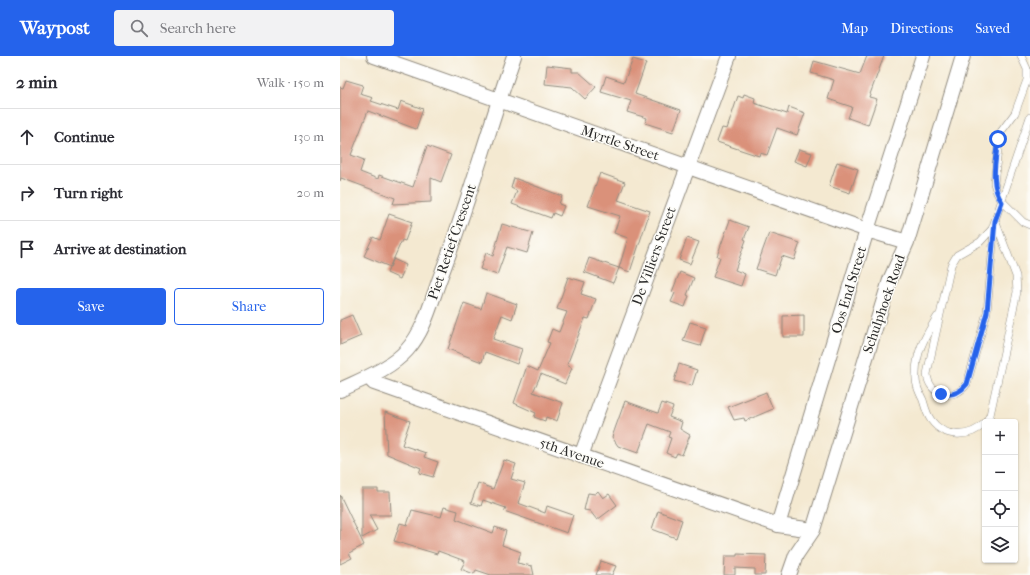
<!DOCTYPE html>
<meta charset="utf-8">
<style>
:root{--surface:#fff;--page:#f2f2f3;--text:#2b2b33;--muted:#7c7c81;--line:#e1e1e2;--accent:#2563eb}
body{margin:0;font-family:"IM FELL French Canon",serif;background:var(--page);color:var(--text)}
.controls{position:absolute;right:12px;bottom:12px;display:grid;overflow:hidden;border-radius:4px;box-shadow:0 1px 3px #0004}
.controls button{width:36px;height:36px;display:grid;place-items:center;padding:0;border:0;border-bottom:1px solid var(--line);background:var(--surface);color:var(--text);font:20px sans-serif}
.stop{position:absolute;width:12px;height:12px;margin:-9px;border:3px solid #2563eb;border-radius:50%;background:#fff}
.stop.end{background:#2563eb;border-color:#fff;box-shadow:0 1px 4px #0008}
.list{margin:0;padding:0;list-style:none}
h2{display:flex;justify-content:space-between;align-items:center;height:52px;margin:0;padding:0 16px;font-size:17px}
h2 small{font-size:13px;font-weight:400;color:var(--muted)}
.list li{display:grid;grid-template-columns:26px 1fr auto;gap:12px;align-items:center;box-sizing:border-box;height:56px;padding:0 16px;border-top:1px solid var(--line)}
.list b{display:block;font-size:15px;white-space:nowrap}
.list em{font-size:13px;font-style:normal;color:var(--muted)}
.actions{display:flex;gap:8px;padding:12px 16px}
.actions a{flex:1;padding:9px 0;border:1px solid var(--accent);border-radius:4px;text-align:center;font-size:14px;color:var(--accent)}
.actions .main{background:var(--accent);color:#fff}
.icon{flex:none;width:22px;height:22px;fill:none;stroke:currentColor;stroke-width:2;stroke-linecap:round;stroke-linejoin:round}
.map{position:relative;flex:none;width:690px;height:519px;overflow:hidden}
header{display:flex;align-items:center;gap:24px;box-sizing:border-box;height:56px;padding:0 20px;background:var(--accent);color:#fff}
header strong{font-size:19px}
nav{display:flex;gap:22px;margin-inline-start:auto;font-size:14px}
.search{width:280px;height:36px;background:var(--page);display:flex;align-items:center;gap:10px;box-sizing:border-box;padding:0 14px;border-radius:4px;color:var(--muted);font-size:15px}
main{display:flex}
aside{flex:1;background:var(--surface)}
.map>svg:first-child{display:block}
.building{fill:#da917a}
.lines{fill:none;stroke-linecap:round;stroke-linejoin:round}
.lane-casing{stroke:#908a7e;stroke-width:8}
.street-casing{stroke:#908a7e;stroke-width:16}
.lane{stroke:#fff;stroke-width:7}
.street{stroke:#fff;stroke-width:14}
.route{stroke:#2563eb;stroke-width:5}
.labels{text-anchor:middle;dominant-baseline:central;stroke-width:3;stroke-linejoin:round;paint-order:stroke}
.street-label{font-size:14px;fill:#2b2b2b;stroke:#fdfcf7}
</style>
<header>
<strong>Waypost</strong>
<div class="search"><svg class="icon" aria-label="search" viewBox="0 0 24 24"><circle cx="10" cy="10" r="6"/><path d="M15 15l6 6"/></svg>Search here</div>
<nav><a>Map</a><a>Directions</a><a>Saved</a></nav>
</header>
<main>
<aside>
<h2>2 min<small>Walk · 150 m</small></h2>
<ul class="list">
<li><svg class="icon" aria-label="ahead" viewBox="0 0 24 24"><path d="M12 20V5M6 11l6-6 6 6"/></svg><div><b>Continue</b></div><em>130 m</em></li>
<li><svg class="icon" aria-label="right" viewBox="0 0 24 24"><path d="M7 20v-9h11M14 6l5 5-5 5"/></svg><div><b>Turn right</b></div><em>20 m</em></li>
<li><svg class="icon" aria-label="arrive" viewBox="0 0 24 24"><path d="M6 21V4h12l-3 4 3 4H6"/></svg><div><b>Arrive at destination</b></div></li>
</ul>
<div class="actions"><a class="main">Save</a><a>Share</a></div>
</aside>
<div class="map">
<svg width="690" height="519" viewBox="0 0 690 519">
<rect width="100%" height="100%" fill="#fdfcf7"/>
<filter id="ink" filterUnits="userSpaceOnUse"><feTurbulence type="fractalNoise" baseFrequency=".025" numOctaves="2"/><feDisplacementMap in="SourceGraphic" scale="8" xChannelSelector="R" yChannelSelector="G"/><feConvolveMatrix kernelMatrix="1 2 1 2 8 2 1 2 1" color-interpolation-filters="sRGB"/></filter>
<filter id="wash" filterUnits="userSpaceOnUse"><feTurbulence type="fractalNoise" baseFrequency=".012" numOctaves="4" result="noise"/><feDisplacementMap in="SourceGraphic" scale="16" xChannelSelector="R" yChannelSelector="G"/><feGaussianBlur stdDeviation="0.9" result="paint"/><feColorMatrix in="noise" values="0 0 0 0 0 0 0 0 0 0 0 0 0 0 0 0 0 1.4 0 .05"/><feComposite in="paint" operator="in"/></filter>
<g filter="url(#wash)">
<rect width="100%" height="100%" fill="#f4e9d1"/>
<g id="blocks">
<path class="building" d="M527,0H544L529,41L537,43L528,69L508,62L512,51L488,43L494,24L471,17L474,5L520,18Z
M293,3L306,7L295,38L341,54L333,76L305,67L307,62L287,56L291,45L261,36L266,20L284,26Z
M207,9L232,12V16H239L256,31L245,43L232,31L205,28Z
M6,24L23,29L20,38L33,42L31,45L58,54L61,45L83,53L76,73L28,55L11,99L24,104L20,116L38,123L39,119L73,131L87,90L111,99L101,126L91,122V146L53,148L55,142L1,122L0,125V31L3,32Z
M404,38L415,42L414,47L447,58L449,51L465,57L457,79L437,72L427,99L420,97L419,100L377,86L382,72L387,73L398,40L403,42Z
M459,93L472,97L467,110L454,105Z
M497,106L518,113L510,137L489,130Z
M260,117L285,126L278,144L310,155L290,216L279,212L288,182L274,177L280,160L248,150Z
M174,122L222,140L219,148L224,150L220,160L213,157L211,162L172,148L177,135L171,132Z
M49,158L72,166L65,185L62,184L50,211L24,200L33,181L40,184Z
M390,164L409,171L404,183L406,184L395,214L405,218L401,230L373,221L380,201L377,200Z
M162,168L193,177L187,197L167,191L157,219L140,213L146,197L153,200Z
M429,177L460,187L454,204L442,200L435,219L416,213Z
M347,182L359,186L350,208L339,204Z
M249,202L279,212L273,227L244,216Z
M53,203L66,209L60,223L47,217Z
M340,216L354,222L347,239L349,240L345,251L331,246L335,237L332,236Z
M228,221L245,226L241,238L256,243L249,263L245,262L227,309L232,312L225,328L201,318L193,336L223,347L217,365L206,361L205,365L194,361L196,357L174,347L187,310L198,315L210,287L207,286L212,273L219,276L227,256L217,253Z
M146,237L177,248L172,263L162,259L153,283L182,293L177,308L145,296L142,306L108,293L124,247L141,253Z
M12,259L21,280L0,289V264Z
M464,259V281H443V260Z
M350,266L366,271L360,290L343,285Z
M339,308L357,314L352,330L334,325Z
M426,336L433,353L405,365L404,362L394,364L388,351Z
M285,345L318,357L322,347L333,351L329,361L342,366L340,373L350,379L342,399L337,397L335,401L326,397L331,382L328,381L330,376L309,368L298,397L278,390L272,381Z
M45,356L70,365L62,389L86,397L84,401L98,406L93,421L79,417L81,412L47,398Z
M164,404L176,408L171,423L185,427L178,447L205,457L207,450L233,459L227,477L164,455L166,452L143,444L141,450L131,447L138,427L153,433Z
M22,433H38V436H50L51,459H29L37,474L22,482Z
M258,435L263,442L269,438L277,449L257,464L250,455L244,454L248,437L255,438Z
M0,439L24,489L9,497L12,502L0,508Z
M104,451L118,455L116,463L153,477L155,471L166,475L162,489L181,496L177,507L192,510L194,519H151L136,514L134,518L121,513L125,505L98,495L97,498L54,485L60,467L67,469L72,454L101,461Z
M318,455L342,464L336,482L312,473Z
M397,498L426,499L425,519H415V513L395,512V519H384L385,500H397Z
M261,505L276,510L272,519H256Z"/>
</g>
</g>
<g filter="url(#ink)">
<use href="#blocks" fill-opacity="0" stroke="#908a7e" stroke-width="1"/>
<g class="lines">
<defs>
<path id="lane" d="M681,0L687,13V24L675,57L660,77L654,127L657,137L662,145L683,166L690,169
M655,165L647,256L627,328C614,346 589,340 587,318L611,209L617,199L640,186L652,173L690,61
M597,261C586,280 576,294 576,318C575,328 579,336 583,344C585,351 587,359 591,364C605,383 630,382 645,367
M646,366L650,359L677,236L676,220L656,167"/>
<path id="street" d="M34,0L527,174L567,186
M28,321L34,327L438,469L473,474
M0,334C23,323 50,313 67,294C85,274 91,246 100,222C128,149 148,74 174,0
M241,400L389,0
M438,469L527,174L583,0
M449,519L456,499L473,474L550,224L567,186L623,0"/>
</defs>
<use href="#lane" class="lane-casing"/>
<use href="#street" class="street-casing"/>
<use href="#lane" class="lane"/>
<use href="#street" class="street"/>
</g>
</g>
<g class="lines" filter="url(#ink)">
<path class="route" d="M601,338C612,340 620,337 627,328L647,256L655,165L662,146C649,129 656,103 658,83"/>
</g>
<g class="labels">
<g class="street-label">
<text transform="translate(280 87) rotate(19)">Myrtle Street</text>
<text transform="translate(112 186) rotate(-71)">Piet Retief Crescent</text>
<text transform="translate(314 200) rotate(-70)">De Villiers Street</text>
<text transform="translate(509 234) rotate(-73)">Oos End Street</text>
<text transform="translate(544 248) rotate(-71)">Schulphoek Road</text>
<text transform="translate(232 397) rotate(19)">5th Avenue</text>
</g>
</g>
</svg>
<div class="controls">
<button>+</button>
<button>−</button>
<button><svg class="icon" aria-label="locate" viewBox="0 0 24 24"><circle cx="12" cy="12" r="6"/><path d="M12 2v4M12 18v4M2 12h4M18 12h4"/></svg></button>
<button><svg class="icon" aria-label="layers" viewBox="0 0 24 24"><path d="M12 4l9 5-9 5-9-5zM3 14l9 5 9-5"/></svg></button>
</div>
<div class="stop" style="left:658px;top:83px"></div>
<div class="stop end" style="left:601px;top:338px"></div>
</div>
</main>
